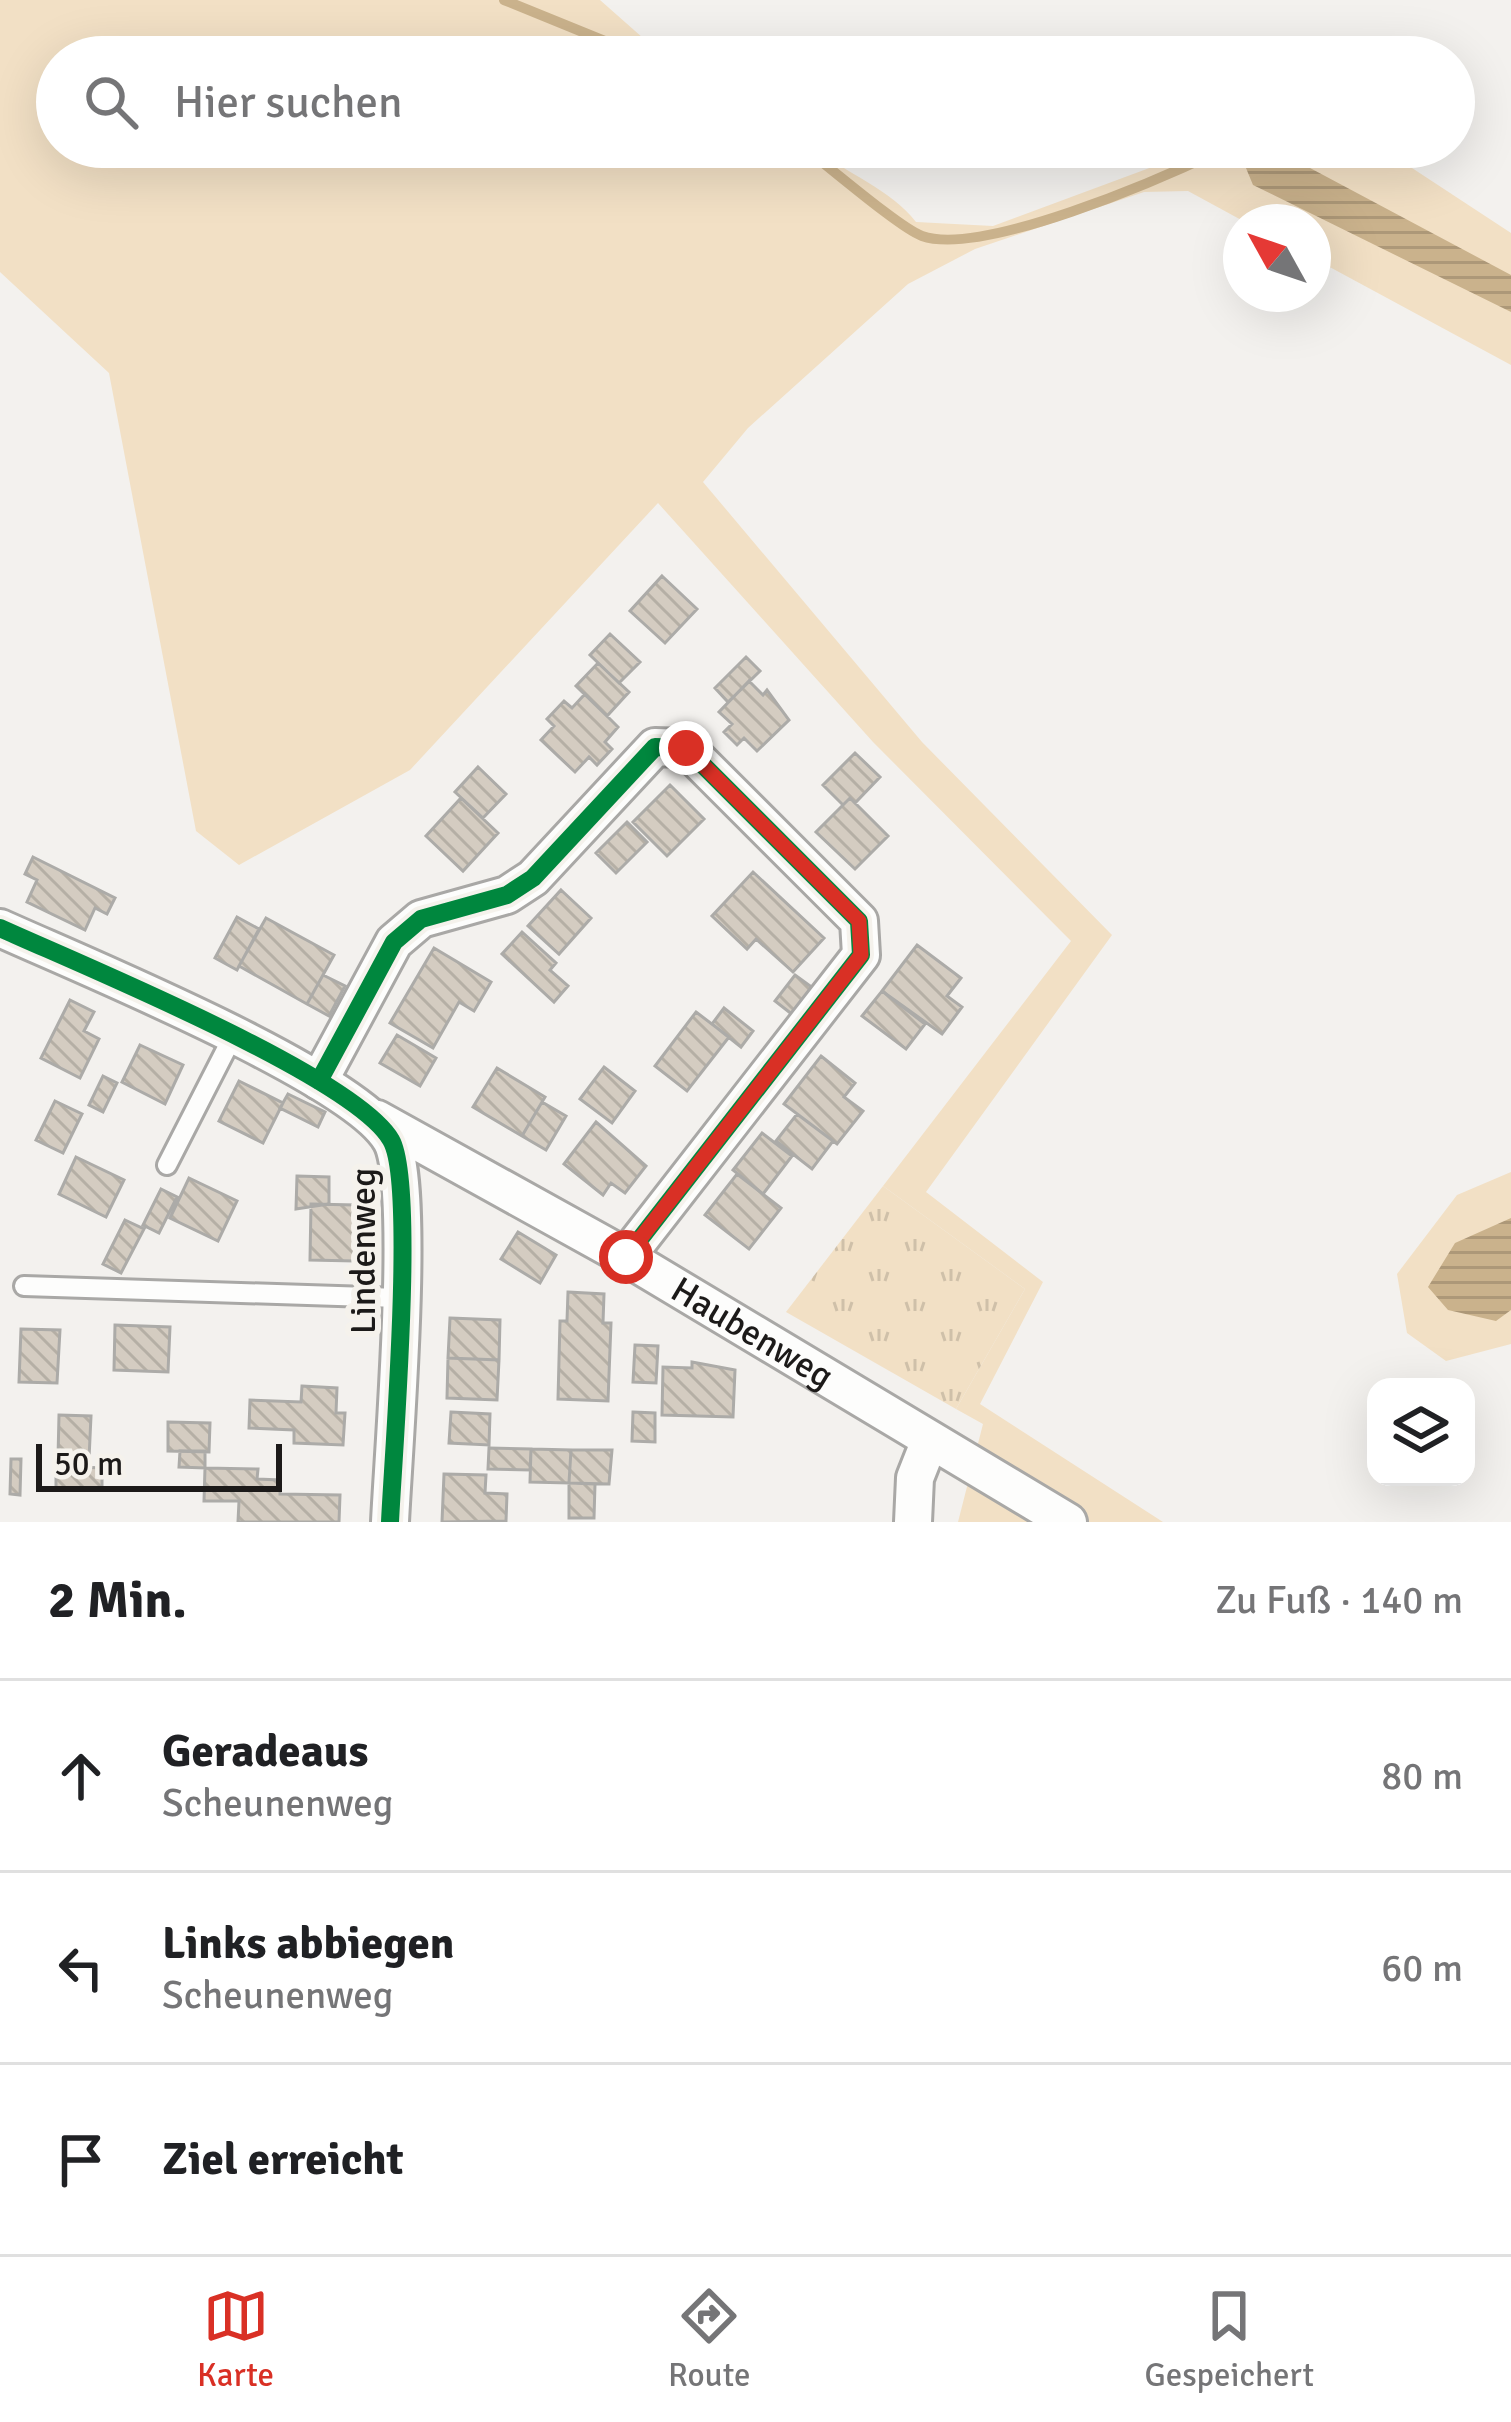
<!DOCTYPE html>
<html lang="de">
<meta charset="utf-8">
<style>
:root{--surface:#fff;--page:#f2f2f2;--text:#202124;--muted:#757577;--line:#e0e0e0;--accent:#d93025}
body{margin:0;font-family:Signika,sans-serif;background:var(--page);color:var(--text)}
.controls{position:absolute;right:36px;bottom:36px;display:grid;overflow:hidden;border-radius:24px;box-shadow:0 12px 48px #0002}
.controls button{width:108px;height:108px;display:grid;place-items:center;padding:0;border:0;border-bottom:3px solid var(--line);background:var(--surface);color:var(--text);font:60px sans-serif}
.compass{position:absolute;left:1223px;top:204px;width:108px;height:108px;border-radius:50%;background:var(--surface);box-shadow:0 12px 48px #0002;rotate:310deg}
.scale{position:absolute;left:36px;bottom:30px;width:246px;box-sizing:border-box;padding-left:12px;border:6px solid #1c1a19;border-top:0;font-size:33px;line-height:42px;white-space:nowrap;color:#1c1a19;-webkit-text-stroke:9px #f5f2ec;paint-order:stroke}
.stop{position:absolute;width:36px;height:36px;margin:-27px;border:9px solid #d93025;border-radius:50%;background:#fff}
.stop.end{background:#d93025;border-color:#fff;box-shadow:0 3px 12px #0008}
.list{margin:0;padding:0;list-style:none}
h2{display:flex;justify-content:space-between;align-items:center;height:156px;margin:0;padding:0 48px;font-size:51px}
h2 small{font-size:39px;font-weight:400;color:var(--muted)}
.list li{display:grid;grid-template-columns:78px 1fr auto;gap:36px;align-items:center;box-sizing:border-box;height:192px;padding:0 48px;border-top:3px solid var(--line)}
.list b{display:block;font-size:45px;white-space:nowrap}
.list p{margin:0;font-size:39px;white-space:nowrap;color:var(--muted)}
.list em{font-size:39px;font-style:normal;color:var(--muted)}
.icon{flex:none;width:66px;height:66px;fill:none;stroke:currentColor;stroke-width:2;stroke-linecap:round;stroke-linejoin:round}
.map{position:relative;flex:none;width:1511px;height:1522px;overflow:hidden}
.search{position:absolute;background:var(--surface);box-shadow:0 12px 48px #0002;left:36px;right:36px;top:36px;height:132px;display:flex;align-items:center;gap:30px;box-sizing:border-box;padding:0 42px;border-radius:66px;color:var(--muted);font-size:45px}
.sheet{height:732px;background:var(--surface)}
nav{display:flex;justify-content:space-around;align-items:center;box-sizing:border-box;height:168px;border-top:3px solid var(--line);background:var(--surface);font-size:33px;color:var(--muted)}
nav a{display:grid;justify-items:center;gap:6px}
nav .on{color:var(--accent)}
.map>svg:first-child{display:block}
.grass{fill:#f2e0c5}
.park{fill:url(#park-tufts)}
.water{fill:url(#water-rules)}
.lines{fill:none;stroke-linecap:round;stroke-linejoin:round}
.stream{stroke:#cab28c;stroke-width:10}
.building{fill:url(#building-back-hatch);stroke:#acaba8;stroke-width:3}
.lane-casing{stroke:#a9a8a6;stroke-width:24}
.street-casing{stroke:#a9a8a6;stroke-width:42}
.lane{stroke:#fdfdfc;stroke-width:18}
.street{stroke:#fdfdfc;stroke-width:36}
.cycleway-casing{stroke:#f5f2ec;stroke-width:26}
.cycleway{stroke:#00873e;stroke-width:18}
.route{stroke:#d93025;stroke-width:15}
.labels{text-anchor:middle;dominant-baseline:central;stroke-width:12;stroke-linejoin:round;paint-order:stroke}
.street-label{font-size:36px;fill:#1c1a19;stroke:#f5f2ec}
</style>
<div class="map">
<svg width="1511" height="1522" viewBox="0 0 1511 1522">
<defs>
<pattern id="park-tufts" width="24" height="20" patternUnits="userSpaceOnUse" patternTransform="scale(3)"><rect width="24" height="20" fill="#f2e0c5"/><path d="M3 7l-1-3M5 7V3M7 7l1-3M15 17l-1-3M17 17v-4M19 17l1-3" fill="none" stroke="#cfc0a9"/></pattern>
<pattern id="water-rules" width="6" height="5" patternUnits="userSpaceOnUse" patternTransform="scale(3)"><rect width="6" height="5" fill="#cab28c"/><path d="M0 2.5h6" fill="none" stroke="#ad9878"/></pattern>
<pattern id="building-back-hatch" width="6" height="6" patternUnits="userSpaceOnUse" patternTransform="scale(3)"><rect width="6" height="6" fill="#d4ccc1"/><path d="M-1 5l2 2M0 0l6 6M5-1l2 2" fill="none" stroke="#b5afa5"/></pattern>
</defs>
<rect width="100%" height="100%" fill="#f3f1ee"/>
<path class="grass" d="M0,0H600L643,38L684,57H57V147H814C846,174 891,189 916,222L993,226L1206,147H1380L1511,233V365L1313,258V222H1245L1188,191L1144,192L975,249L908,284L748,428L703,482L922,742L1112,935L926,1192L1043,1282L980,1404L1163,1522H958L983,1424L956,1409L1025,1289L883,1186L1071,941L873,742L658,503L410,770L239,865L196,831L109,373L0,272Z
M1511,1172V1344L1446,1361L1407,1333L1397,1274L1457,1195Z"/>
<path class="park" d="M883,1186L1025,1289L956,1409L786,1312Z"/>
<path class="water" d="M1280,152L1511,275V312L1253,185L1241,156Z
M1511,1218V1310L1496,1321L1448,1310L1428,1287L1455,1243Z"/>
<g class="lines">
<path class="stream" d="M504,0L644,57
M803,147C827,165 900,228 922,236C982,257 1161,179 1221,150L1241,156"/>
</g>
<path class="building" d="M662,576L697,609L665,643L630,611Z
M610,634L640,662L619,683L590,655Z
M746,657L760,671L728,702L715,688Z
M598,663L629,692L607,716L576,686Z
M749,681L763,695L767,690L789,720L757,751L744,738L737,745L724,732L732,724L719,712Z
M585,694L618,727L605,742L612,749L597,765L589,757L575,772L541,740L554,726L547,719L564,701L572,708Z
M855,753L880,777L855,803L850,798L843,805L823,785Z
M478,767L506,794L483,818L455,792Z
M670,785L704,819L667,856L633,822Z
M461,798L498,833L463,871L426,836Z
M850,798L888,836L855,869L816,832Z
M627,822L647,842L616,873L596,853Z
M33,857L115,898L107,914L95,908L85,930L27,902L37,880L25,874Z
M753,872L824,938L793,972L756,939L747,949L712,916Z
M561,890L591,918L559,954L528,926Z
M237,917L259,929L237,970L215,958Z
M266,918L334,955L307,1004L239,966Z
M522,932L556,963L550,970L568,986L554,1002L502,954Z
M917,945L961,978L947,996L962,1007L942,1034L882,991Z
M434,948L491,982L474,1011L459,1002L433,1048L390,1023Z
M323,975L345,986L329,1016L307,1004Z
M795,975L813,988L793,1015L775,1001Z
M882,991L925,1024L906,1049L862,1016Z
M70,1000L94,1012L84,1031L99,1039L80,1078L41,1058Z
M724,1008L753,1031L741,1047L712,1024Z
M696,1012L729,1037L687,1091L655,1066Z
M397,1035L436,1058L420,1086L380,1063Z
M140,1045L183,1065L165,1104L122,1082Z
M821,1056L855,1083L844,1097L863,1111L837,1144L784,1104Z
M604,1067L635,1091L612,1123L580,1099Z
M497,1068L545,1097L522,1136L473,1107Z
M103,1076L117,1083L103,1112L89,1105Z
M239,1081L283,1103L263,1143L219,1121Z
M288,1094L325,1112L318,1127L280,1108Z
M55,1101L82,1114L63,1153L36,1140Z
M542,1102L566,1116L546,1150L522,1136Z
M797,1114L833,1141L812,1169L776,1141Z
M596,1122L646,1166L625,1193L611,1183L603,1195L564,1164Z
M762,1133L792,1156L763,1194L733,1170Z
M76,1157L124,1180L106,1217L59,1194Z
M737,1174L781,1208L749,1249L705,1215Z
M297,1176L329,1177V1204L296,1209Z
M189,1178L237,1201L218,1241L170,1218Z
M161,1189L177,1197L159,1233L143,1225Z
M311,1204L355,1205L354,1261L310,1260Z
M125,1220L144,1229L121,1273L103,1264Z
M518,1232L556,1255L540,1283L501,1259Z
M568,1292L604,1294L603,1323H611L608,1401L558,1399L560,1321H567Z
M450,1318L500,1320L499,1360L448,1358Z
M115,1325L170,1327L168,1372L114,1370Z
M21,1329L60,1330L57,1383L19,1382Z
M635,1345L658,1346L656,1383L633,1382Z
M448,1358L499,1360L497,1400L447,1398Z
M692,1362L735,1370L733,1417L662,1415L663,1367L692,1368Z
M302,1386L337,1388L336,1413H345L343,1445L294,1443V1430L249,1428L250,1400L301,1402Z
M451,1412L490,1414L489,1445L449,1443Z
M633,1412L655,1413V1442L632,1441Z
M59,1415L91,1416L89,1459L58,1458Z
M168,1422L210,1423L209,1452L168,1451Z
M489,1448L531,1449L530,1470L488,1469Z
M531,1449L571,1450L569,1483L530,1482Z
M571,1450H612L609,1484L569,1483Z
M180,1451H205V1468L179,1467Z
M11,1459H21L20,1495L10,1494Z
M56,1466L102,1468V1489L56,1488Z
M205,1468L258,1469L257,1479L280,1480V1494L340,1495L339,1522H238L239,1501H204Z
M444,1474L486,1475L485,1493L507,1494L506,1521L442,1522Z
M569,1483L595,1484L594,1518H569Z"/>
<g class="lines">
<defs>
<path id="lane" d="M167,1165L233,1036
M24,1286L399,1298"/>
<g id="street">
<path d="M0,928C79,964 354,1076 391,1140C416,1183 393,1456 390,1522"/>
<path d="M319,1081L394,942L421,919L507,895L533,878L655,747L686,748L859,921L861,955L626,1257"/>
<path id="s1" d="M377,1119L626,1257L1068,1522"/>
<path d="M913,1522L915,1478L930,1440"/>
</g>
</defs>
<use href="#lane" class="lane-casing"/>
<use href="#street" class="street-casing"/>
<use href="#lane" class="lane"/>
<use href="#street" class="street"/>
<defs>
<path id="cycleway" d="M0,928C79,964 354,1076 391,1140C416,1183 393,1456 390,1522
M319,1081L394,942L421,919L507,895L533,878L655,747L686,748L859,921L861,955L626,1257"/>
</defs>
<use href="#cycleway" class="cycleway-casing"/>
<use href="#cycleway" class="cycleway"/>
</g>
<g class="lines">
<path class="route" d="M626,1257L861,955L859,921L686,748"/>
</g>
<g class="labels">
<g class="street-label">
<text transform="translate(363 1251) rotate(-90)">Lindenweg</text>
<text stroke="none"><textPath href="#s1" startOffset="432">Haubenweg</textPath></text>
</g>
</g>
</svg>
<div class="controls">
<button><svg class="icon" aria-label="layers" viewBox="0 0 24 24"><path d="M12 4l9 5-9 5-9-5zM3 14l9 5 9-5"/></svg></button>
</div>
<svg class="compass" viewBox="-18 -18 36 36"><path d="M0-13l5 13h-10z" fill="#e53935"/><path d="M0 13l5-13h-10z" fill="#757577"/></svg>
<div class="scale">50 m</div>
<div class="stop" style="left:626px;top:1257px"></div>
<div class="stop end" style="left:686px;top:748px"></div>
<div class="search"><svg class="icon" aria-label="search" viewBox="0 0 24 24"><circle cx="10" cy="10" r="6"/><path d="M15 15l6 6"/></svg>Hier suchen</div>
</div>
<section class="sheet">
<h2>2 Min.<small>Zu Fuß · 140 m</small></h2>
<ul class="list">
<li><svg class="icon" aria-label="ahead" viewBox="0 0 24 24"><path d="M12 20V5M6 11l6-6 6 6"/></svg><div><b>Geradeaus</b><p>Scheunenweg</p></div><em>80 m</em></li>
<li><svg class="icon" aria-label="left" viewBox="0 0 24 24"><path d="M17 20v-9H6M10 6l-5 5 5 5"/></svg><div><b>Links abbiegen</b><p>Scheunenweg</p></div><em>60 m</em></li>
<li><svg class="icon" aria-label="arrive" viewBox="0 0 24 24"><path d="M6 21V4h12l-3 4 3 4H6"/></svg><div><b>Ziel erreicht</b></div></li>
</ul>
</section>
<nav>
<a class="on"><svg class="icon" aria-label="map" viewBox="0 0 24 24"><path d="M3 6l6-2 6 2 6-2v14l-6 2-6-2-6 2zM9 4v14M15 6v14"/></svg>Karte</a>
<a><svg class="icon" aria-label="directions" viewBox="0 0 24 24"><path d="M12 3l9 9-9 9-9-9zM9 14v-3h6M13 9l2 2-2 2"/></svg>Route</a>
<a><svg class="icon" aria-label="saved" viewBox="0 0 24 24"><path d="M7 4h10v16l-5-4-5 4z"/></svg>Gespeichert</a>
</nav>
